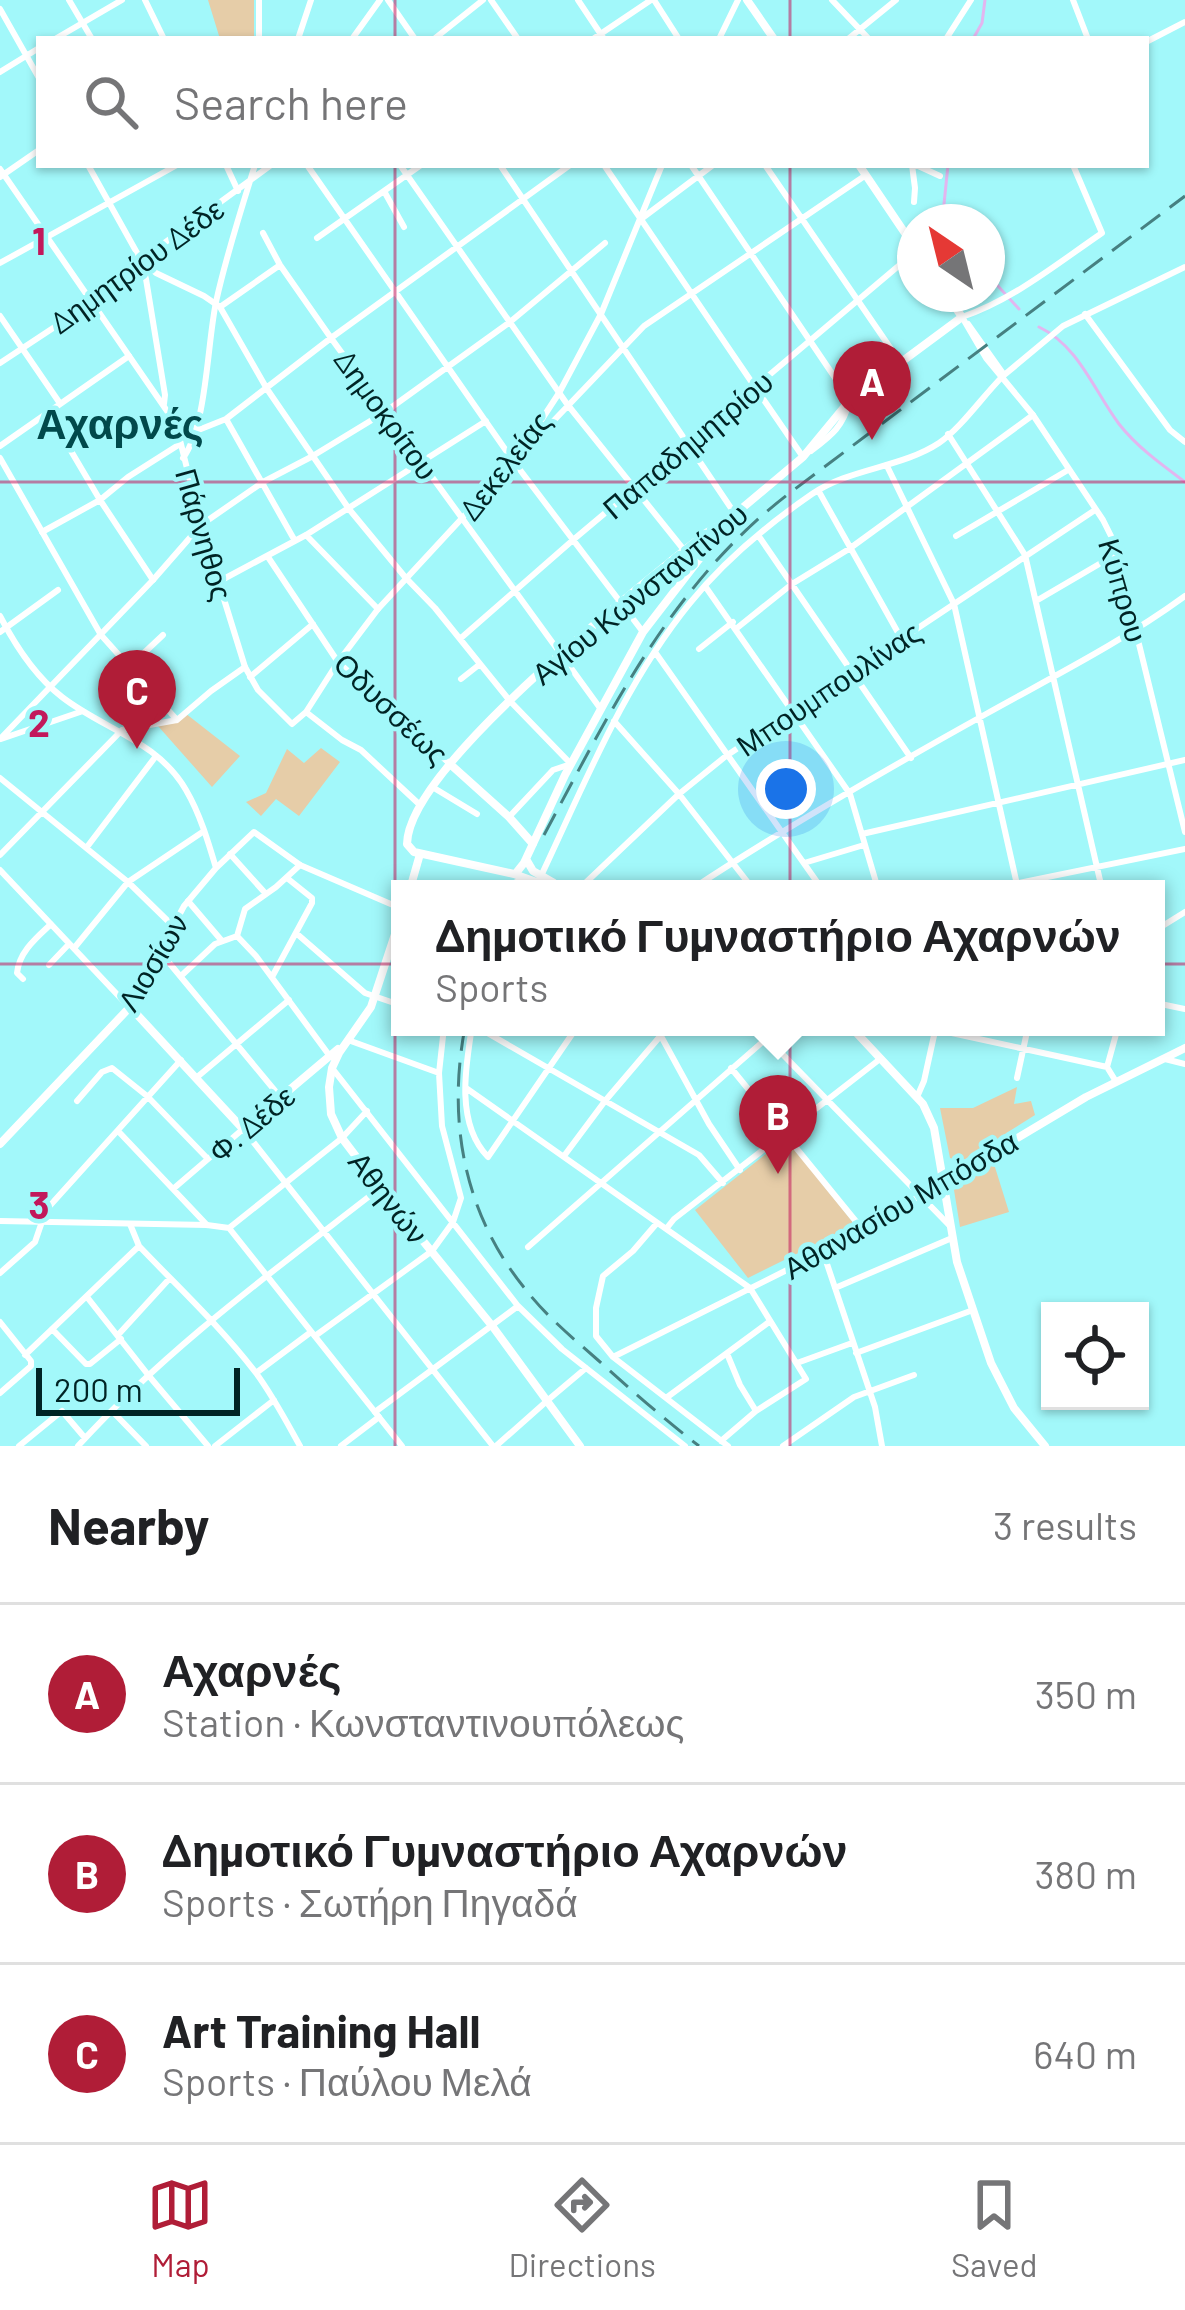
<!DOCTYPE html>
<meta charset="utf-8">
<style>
:root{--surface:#fff;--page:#f2f2f2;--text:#202124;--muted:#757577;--line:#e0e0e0;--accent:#b01d37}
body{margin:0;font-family:Barlow,sans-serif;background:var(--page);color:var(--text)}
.controls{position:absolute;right:36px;bottom:36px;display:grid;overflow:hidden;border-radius:0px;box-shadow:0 3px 9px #0004}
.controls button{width:108px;height:108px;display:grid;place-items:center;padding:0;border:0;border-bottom:3px solid var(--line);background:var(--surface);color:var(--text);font:60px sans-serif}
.compass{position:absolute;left:897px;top:204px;width:108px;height:108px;border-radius:50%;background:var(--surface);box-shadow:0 3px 9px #0004;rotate:325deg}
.scale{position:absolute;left:36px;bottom:30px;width:204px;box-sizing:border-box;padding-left:12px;border:6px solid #002425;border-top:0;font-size:33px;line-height:42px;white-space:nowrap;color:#002425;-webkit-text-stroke:9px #a2f8fa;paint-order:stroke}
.you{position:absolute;left:786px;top:789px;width:42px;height:42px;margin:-30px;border:9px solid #fff;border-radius:50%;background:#1a73e8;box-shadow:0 0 0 18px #1a73e833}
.badge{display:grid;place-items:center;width:78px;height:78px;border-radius:50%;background:var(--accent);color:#fff;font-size:39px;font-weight:700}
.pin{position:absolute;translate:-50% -99px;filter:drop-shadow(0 3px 6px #0008)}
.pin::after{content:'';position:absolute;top:63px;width:42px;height:36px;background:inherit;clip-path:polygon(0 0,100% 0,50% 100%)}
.popup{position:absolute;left:391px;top:880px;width:774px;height:156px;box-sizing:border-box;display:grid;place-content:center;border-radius:0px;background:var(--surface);filter:drop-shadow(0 3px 9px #0005);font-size:39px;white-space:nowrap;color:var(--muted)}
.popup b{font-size:45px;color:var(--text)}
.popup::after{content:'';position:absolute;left:50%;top:100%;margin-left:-24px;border:24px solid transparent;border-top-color:var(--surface)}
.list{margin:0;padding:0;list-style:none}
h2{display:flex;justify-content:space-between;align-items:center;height:156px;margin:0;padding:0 48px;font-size:51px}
h2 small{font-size:39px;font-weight:400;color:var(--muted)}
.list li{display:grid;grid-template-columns:78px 1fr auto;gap:36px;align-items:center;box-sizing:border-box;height:180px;padding:0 48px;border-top:3px solid var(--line)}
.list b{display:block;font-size:45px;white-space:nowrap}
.list p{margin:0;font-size:39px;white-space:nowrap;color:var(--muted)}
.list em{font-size:39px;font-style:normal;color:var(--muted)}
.icon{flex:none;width:66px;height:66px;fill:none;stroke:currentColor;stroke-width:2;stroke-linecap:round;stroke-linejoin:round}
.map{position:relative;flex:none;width:1185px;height:1446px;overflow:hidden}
.search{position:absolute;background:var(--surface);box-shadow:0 3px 9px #0004;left:36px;right:36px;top:36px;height:132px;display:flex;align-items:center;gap:30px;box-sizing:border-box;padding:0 42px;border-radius:0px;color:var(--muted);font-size:45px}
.sheet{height:696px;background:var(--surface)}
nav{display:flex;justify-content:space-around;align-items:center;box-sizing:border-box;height:168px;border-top:3px solid var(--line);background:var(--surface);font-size:33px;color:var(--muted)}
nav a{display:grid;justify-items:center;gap:6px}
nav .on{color:var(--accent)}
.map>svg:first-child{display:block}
.green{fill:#e6cda8}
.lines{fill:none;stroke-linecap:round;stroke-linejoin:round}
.stream{stroke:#e2b6ef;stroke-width:3}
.minor{stroke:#fff;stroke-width:6}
.tertiary{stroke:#fff;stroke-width:6}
.secondary{stroke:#fff;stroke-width:8}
.rail{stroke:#468081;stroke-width:3;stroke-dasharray:24 12;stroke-linecap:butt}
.grid{fill:none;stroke:#c2185b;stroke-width:3;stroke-opacity:0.55}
.labels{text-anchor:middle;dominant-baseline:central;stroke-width:9;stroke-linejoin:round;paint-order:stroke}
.street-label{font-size:30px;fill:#002425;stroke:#a2f8fa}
.district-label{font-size:42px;font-weight:bold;fill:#01494b;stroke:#a2f8fa}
.grid-label{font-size:39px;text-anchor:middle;font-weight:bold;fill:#c2185b;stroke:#a2f8fa;stroke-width:9;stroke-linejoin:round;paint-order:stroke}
</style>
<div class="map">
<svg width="1185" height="1446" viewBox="0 0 1185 1446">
<rect width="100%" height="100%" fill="#a2f8fa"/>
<path class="green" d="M208,0H254V39H220Z
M185,713L240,756L212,787L158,726Z
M321,748L340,762L299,816L276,799L261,816L246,802L266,793L287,749L304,763Z
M1017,1087L1014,1104L1031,1101L1035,1115L962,1161L950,1158L940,1108H973Z
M786,1138L855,1225L748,1278L695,1210Z
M994,1164L1009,1212L960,1227L954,1190Z"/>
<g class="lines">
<path class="stream" d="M973,39L982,23L985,0
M948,165L944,204L948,222
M987,274L1019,309
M1039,327C1079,346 1094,391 1119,424C1137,447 1162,465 1185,482"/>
<path class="minor" d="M69,0L92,39
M388,0L415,39
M491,0L518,39
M578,0L604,39
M654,0L679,39
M832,0L869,39
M1073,0L1088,39
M0,9L39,78
M55,39L122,0
M298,39L311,0
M352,39L380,0
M593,39L651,0
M848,39L896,0
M946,39L971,0
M1146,42L1185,22
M0,72L39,48
M88,165L141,260L146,279L165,395L164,404
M307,165L514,462L643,632
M400,165L567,404L696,565
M500,165L735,514
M691,165L850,400C843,427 832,435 811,451
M765,165L900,362
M912,165L915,188L914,202
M916,165L940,176
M384,191L404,227
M641,219L713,165
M263,233L280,265L331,338L600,708
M317,238L421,165
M141,260L156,273L204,296L220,307L267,389L349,509L405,577L435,608L510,701L571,764L553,770L509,817
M0,263L177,165
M220,307L280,265
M1085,314L1170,430L1185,442
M0,316L59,402
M962,317C1013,300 1058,263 1102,233L1073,165
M48,412L100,500L153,580
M226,419L295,541
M196,431L226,419L331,338L570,165
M948,434L1025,555L1102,889
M0,446L129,356
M521,455L644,326L866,175
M887,466L954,604L1018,889
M818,490L901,638
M201,525L263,482L311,457L385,412L510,322L605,243
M42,532L100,500L128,477L180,444
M306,535L378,609
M758,535L911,758
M956,536L1068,470
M268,557L338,662
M218,582L306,535L486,421
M705,586L850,794L878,889
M1036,601L1118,553
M737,628L792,584L849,549L1033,415
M0,632L58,590
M101,635L177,720
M461,638L573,540L755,387L604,165
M699,649L733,622
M655,652L822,889
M129,667L163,635
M250,677L313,624
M461,679L480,664
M614,721L679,794L753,889
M0,778L128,882L173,926
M434,788L477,814
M862,834L1185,760
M87,847L156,756
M230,854L266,894
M0,855L122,730L177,720L211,691L245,667
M804,863L864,845
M0,870L129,1007
M541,876C585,783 624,684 690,603C724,561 767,525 812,494C850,468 901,468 939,443C961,428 983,396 1002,377
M509,889L512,884L523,879
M579,889L679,794L726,756L1095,510
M692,889C786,827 887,769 986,714C1054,676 1122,642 1185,596
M989,889L1185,849
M188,901L222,941
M1156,930L1185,912
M296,933L365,993L400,1005
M237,936L256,956L329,1055
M75,947L128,882L204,831
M161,953L281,1098
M49,965L69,944
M181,976L215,944L237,936L245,909L276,887L300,865
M272,977L312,903V898L287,878
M23,979L17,973C19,952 36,938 51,924
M472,1027C465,1069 456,1124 488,1157L577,1027
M477,1027L699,1155L723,1183
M656,1027L709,1124L740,1170
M756,1027L949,1225
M924,1027L1107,1067L1115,1080
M348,1040L439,1073
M1165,1059L1185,1064
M1107,1067L1118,1027
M332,1068L518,1306L562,1349L685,1446
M731,1068L863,1230
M196,1078L289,1000
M1017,1078L1028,1027
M466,1088L750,1288L806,1379L756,1411L721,1441
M917,1097L924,1081L935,1031
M77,1101L102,1072L112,1068L147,1096L208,1159
M119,1132L207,1225
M342,1138L367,1111
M564,1156L605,1101L668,1027
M173,1189L243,1129L493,1446
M657,1223L633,1251L603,1276L596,1308V1336L613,1357L728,1446
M130,1224L139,1246
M666,1229L674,1219L880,1059
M528,1247L767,1038L782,1027
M823,1252L875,1407L882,1446
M0,1273L35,1242L46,1210L181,1060
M835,1288L952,1238
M87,1297L149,1376L208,1446
M0,1322L31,1361V1366L0,1393
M52,1329L86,1364H90L121,1339
M118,1335L170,1278
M315,1336L432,1251L453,1222L461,1198L442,1126L439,1073L444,1027
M856,1353L973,1310
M25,1355L139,1246C179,1288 221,1327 256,1373C273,1396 286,1421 300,1446
M728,1356L740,1385L756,1411
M613,1357L823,1252L942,1183
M797,1363L852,1343
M256,1373L311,1332
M666,1398L769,1322
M548,1400L586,1368
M112,1411L146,1446
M375,1412L518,1306
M19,1446L62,1411L85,1438
M78,1446C167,1348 276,1269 380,1188
M215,1446L274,1400
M341,1446L379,1417
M783,1446L854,1397L914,1375"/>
<path class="tertiary" d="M145,0L164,39
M259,39V0
M434,39L483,0
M719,39L738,0
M226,165L238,191
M0,169L176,424L201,525L245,667L258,690L292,724L306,712L338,662L378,609L514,462L559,393L601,314L662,165
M0,177L39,150
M962,317L986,358L1033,415L1103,520L1114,542L1185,832
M968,324L1002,372
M0,363L91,303L141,260L271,165
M1003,376L1063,326L1185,267
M803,457L755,387L915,252
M0,458L101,635
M183,458C207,425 207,345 216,302C226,256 241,210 255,165
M0,616C15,645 36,677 62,697C103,729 158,741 186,790C200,814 208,841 216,868
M338,662L450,764
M306,712L342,740L361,750L420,805
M0,739L153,580L201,525
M1,739L83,711
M1156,1003L1185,1009
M130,1007L184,906L216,868L254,832L300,865L400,908
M0,1221L207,1225L229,1228
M229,1228L402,1446
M229,1228L342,1138
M496,1446L548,1400"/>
<path class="secondary" d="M747,0L774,39
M859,165L915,248
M450,764L509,817L533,844
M526,859L533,871L554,883
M516,873L524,863L565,775L643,632L727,523
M410,889L420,854
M578,889L542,884L514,874L414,852L407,844C408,766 642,585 706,533L728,520L803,457L850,400L962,317L946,294
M580,889H593
M400,919L371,1007L339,1053L332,1068L329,1087L331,1114L342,1138L380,1188L493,1327L580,1446
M851,1027L923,1104L934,1128L957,1262L991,1363L1014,1408L1045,1446
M0,1144L130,1007L243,1129L338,1049
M942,1183L1086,1097L1185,1048"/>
<path class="rail" d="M544,835C611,710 672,584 787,495L1185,196
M465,1027C447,1122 464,1214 526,1290C547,1317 574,1339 599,1361C631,1390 664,1419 699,1446"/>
</g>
<path class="grid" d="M395,0V39M790,0V39M395,165V1446M790,165V1446M0,482H1185M0,964H1185"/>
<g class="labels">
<g class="street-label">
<text transform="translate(136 265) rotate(-36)">Δημητρίου Δέδε</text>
<text transform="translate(387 414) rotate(54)">Δημοκρίτου</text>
<text transform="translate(687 444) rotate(-40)">Παπαδημητρίου</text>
<text transform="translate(504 465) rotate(-52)">Δεκελείας</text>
<text transform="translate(205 534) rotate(74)">Πάρνηθος</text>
<text transform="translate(1124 590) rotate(74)">Κύπρου</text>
<text transform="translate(639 593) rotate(-39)">Αγίου Κωνσταντίνου</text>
<text transform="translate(828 688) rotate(-34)">Μπουμπουλίνας</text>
<text transform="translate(392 708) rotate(44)">Οδυσσέως</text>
<text transform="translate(152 962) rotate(-59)">Λιοσίων</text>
<text transform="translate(251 1123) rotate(-40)">Φ. Δέδε</text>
<text transform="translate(389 1197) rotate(52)">Αθηνών</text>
<text transform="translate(900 1204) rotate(-30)">Αθανασίου Μπόσδα</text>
</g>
<g class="district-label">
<text x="120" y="422">Αχαρνές</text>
</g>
</g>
<g class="grid-label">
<text x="39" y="255">1</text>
<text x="39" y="737">2</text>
<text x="39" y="1219">3</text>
</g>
</svg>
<div class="controls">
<button><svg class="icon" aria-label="locate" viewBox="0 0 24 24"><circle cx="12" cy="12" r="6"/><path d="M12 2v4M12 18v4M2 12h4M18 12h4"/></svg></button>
</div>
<svg class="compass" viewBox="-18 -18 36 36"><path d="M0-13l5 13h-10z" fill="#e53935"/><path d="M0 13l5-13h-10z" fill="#757577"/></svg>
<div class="scale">200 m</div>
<div class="you"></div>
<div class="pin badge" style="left:872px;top:440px">A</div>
<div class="pin badge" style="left:778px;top:1174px">B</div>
<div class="popup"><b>Δημοτικό Γυμναστήριο Αχαρνών</b>Sports</div>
<div class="pin badge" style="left:137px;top:749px">C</div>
<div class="search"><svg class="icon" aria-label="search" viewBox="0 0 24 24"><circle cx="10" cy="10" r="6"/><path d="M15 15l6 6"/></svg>Search here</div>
</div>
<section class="sheet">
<h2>Nearby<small>3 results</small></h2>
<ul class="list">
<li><span class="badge">A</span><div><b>Αχαρνές</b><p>Station · Κωνσταντινουπόλεως</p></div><em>350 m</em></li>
<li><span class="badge">B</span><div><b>Δημοτικό Γυμναστήριο Αχαρνών</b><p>Sports · Σωτήρη Πηγαδά</p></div><em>380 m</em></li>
<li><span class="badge">C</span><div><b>Art Training Hall</b><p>Sports · Παύλου Μελά</p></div><em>640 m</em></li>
</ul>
</section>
<nav>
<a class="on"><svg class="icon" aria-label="map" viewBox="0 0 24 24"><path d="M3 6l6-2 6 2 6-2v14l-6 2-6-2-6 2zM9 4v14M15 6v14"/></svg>Map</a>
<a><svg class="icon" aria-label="directions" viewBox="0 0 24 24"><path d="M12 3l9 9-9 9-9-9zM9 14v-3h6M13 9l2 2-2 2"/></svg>Directions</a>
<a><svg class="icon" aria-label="saved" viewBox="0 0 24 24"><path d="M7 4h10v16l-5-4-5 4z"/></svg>Saved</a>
</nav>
